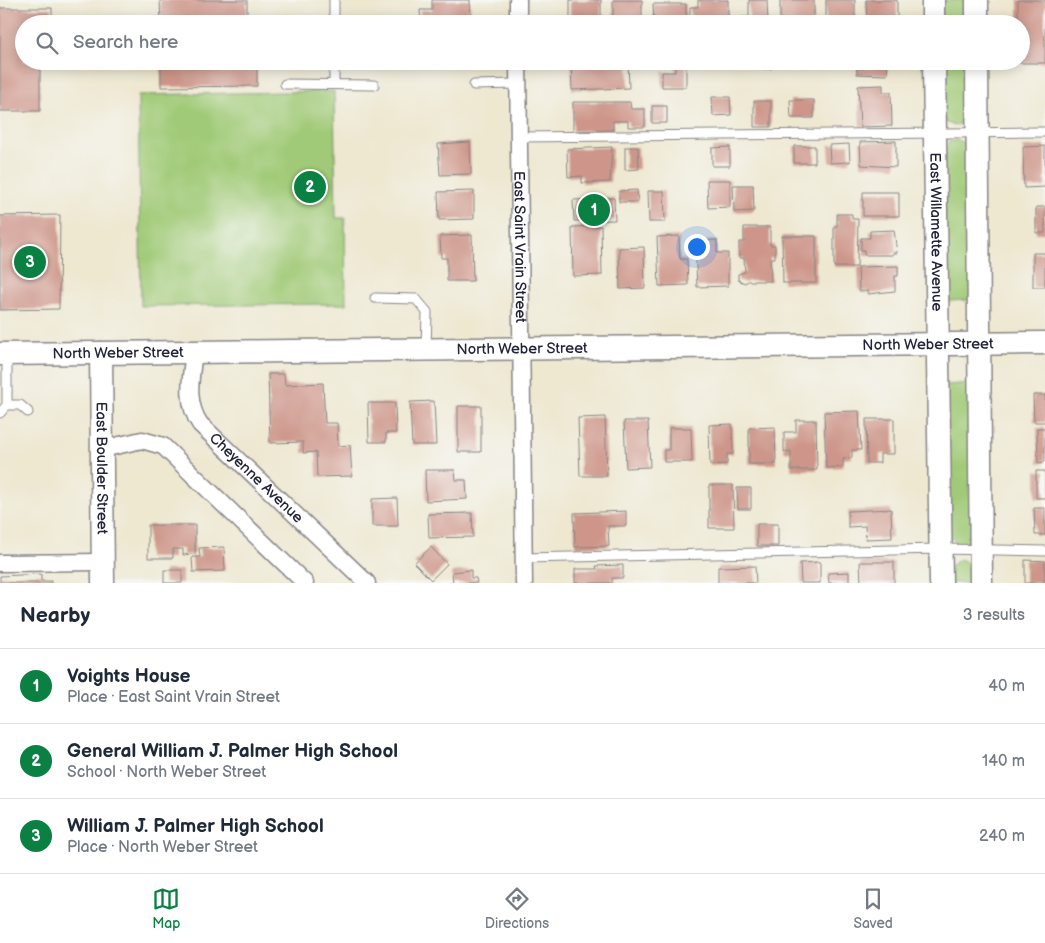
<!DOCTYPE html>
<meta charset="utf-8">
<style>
:root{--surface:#fff;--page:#f6f6f7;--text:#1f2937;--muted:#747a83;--line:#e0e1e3;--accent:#0b8043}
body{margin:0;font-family:"Balsamiq Sans",sans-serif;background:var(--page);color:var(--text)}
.you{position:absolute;left:696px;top:246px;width:18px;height:18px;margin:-12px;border:4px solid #fff;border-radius:50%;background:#1a73e8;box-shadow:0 0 0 8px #1a73e833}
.badge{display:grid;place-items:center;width:32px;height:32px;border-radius:50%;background:var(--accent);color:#fff;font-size:16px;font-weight:700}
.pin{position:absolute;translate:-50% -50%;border:2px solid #fff;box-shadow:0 1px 5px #0006}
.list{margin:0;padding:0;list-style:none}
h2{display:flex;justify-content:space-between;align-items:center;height:65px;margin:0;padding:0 20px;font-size:21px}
h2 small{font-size:16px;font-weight:400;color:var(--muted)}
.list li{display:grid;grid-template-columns:32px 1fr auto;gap:15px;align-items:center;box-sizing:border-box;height:75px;padding:0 20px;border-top:1px solid var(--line)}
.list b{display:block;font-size:19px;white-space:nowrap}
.list p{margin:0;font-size:16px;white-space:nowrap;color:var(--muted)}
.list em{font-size:16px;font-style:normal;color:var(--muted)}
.icon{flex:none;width:28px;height:28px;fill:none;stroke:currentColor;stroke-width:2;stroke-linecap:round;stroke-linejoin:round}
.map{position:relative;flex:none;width:1045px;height:583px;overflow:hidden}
.search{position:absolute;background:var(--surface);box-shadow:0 2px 12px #0003;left:15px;right:15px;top:15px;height:55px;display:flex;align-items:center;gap:12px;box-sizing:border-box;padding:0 18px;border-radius:28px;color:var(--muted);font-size:19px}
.sheet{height:290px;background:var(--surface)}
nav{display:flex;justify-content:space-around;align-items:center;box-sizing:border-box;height:70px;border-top:1px solid var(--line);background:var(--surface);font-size:14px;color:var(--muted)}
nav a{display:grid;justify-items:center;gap:2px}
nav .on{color:var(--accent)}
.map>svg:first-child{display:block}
.green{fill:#a0ca77;stroke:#617659}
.building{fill:#ce968a}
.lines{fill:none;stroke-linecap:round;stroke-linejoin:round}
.lane-casing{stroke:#888586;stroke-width:11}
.street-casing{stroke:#888586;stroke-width:19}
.secondary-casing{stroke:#888586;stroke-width:25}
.lane{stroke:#fff;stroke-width:9}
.street{stroke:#fff;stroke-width:16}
.secondary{stroke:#fff;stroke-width:22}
.labels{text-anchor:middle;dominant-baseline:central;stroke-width:5;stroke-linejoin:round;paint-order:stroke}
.street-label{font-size:15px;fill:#22223b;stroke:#f6f6f2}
</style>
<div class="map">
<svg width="1045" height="583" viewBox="0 0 1045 583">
<rect width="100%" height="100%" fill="#f6f6f2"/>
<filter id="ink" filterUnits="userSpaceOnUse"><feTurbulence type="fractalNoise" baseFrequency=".02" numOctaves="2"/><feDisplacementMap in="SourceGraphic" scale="10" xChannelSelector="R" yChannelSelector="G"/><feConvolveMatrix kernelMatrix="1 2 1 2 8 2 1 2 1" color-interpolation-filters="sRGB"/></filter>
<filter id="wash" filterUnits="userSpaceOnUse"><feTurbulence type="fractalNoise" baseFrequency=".0096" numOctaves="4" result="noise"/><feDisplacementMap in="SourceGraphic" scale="20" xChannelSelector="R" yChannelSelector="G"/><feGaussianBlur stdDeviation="1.12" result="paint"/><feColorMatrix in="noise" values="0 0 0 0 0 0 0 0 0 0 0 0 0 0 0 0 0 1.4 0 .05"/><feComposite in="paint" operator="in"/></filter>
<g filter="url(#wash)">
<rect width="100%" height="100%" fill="#eee8d1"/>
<path class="green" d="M940,0H967V24H940Z
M940,61H968L969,113L965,121L955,126L947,123L940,115Z
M334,91L336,218H345L346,304L141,306L138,95Z
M959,140L966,146L970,154L971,300L944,301L943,151L949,142Z
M972,383L973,534L969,541L960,545L946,535L945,385Z
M960,559C973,564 973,570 973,583H947C946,571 949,565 960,559Z"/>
<g id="blocks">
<path class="building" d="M160,0H247V24H161Z
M432,0H470L471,24H421L420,10H432Z
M570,0H601V24H570Z
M613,0H642V24H613Z
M698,0H728V21L690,23V7H698Z
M749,0H767L768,24H741V17H749Z
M780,0H814V24H780Z
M826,0H855V24H826Z
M866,0H897V24H867Z
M1018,0H1045V63H1019L1021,61V24H1018Z
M653,4H686V24H654Z
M0,8H52V24H24V61H52V64H40V111H0Z
M161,61H257V86L161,87Z
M628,61L629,88L572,90L571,62Z
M675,61H686V87H662V72H675Z
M760,61H771V69H760Z
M857,61H888L887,75L857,74Z
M883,85V92H891L892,126L860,127L858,86Z
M712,97H730L731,115L713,116Z
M790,100H814V118H791Z
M754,101H771V127H754Z
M573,102H630L631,109H645V127H628V121H613V130L573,131Z
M652,106H667V123H652Z
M896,141V167L861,165L860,142Z
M470,142L471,174L440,175L438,144Z
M849,144L850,162L830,163L829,145Z
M794,146H815V163H794Z
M1045,146V187L1024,188L1023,147Z
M612,147L610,182L582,183V176L568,177L567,149Z
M625,147H638L639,169L625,170Z
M730,147V166H712V148Z
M707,180H730V207L708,208Z
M733,185H753L754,211L734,212Z
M637,190L638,202H619V191Z
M474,191V219L439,220L438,192Z
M648,191H664L665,222H649Z
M863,192H899V216H863Z
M614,198L615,220L574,221L573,200Z
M1036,207H1045V233H1036Z
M837,214H852V219H858L857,267H834V226H837Z
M60,215L59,309L0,310V216Z
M601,226L602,275L573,276L572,227Z
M744,227H770V245H775V258H770L771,281H748L745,283L738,280V274L745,272L744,258H739V242H744Z
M894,230L897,253H893V255H864V250H861V238H870V231Z
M472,235L473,281H447V258H441L440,236Z
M679,236L680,259H687L688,285L659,286L657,237Z
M782,236H816V283H783Z
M717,240V253H728V286L697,287L695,241Z
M644,247L645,288L620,289L619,248Z
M1033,253H1045V287H1033Z
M898,266V276H895V291L868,294V291H859L858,267Z
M268,374H284L285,385L323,383L325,423H337L338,446L350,445L352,476L317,477L316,452L303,453V442L270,443Z
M1033,395H1045V422H1034Z
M434,401L436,445H412L410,402Z
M368,403H395L396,433H386V442H369Z
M458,406H481V452H458Z
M859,411L861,450H852V458L843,459V467L826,468L824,412Z
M605,417L607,476H580L578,418Z
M866,419H894V454H880V463H867Z
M796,420H816L817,470H791V451L784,452V432H796Z
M624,421H648L650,467L626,468Z
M732,424L733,454H727V464L710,465L709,425Z
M775,427L776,464H749V428Z
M669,428H691L692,462H664V450H669Z
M1037,428H1045V462L1038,463Z
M425,470H455L456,480H466L467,499L426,501Z
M1036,471H1045V498H1036Z
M709,485H733L734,528H709Z
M737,488H751V509H738Z
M397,498L398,526H372V499Z
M1034,508H1045V535H1035Z
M891,509L892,538L866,539L865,526L848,527V511Z
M626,511V526H608L609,546L575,547L574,513Z
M472,513L473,537L429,538L428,514Z
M757,524H778V546H757Z
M148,525H195V554L183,555V549H173V558H148Z
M224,547L225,571L193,572L192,557H200L199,548Z
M431,547L447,564L431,580L414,563Z
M1025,560L1045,561V583H1025Z
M820,562V583H801L800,563Z
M860,562H894V583H861Z
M623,565V578H612V583H575V569H597L596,566Z
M755,566L756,583H718V567Z
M164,570H182V583H164Z
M471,570V578H476L477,583H453L452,572Z
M849,572V583H829L828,573Z
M41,574V581H51V583H0V576Z"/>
</g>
</g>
<g filter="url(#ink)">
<use href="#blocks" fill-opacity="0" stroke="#888586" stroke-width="1"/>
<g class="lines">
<defs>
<path id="lane" d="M334,24V0
M285,84L374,85
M334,84V61
M474,85L519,84
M519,137L1045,132
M375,298L416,299L427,312L426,349
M7,355V405
M0,413L7,405H20L28,412
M524,558L941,549L1045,551"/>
<g id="street">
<path d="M518,0V24"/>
<path id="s1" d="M518,61L524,583"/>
<path id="s2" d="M194,352C191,377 185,402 200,424L367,583"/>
<path d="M102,449L142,440L163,446L305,583"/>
<path d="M0,563L103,562"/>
</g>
<g id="secondary">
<path d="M933,0V24"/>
<path d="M977,24V0"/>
<path id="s3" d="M934,61L941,583"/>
<path d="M977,61L981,583"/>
<path id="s4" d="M101,353L103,583"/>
<path id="s5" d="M0,354L1045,343"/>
</g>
</defs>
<use href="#lane" class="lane-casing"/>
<use href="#street" class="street-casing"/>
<use href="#secondary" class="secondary-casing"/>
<use href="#lane" class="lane"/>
<use href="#street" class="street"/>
<use href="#secondary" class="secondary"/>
</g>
</g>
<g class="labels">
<g class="street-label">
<text stroke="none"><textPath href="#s3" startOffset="171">East Willamette Avenue</textPath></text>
<text stroke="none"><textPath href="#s1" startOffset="186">East Saint Vrain Street</textPath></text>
<text stroke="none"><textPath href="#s5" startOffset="928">North Weber Street</textPath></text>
<text stroke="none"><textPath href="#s5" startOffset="522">North Weber Street</textPath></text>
<text stroke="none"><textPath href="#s5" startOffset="118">North Weber Street</textPath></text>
<text stroke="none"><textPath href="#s4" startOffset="115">East Boulder Street</textPath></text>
<text stroke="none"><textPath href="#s2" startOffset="152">Cheyenne Avenue</textPath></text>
</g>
</g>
</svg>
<div class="you"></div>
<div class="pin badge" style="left:594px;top:210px">1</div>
<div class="pin badge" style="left:310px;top:187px">2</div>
<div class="pin badge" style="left:30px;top:262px">3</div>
<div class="search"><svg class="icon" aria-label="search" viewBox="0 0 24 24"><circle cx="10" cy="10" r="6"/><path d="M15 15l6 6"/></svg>Search here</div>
</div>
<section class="sheet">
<h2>Nearby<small>3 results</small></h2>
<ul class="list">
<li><span class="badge">1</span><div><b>Voights House</b><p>Place · East Saint Vrain Street</p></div><em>40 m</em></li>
<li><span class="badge">2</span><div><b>General William J. Palmer High School</b><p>School · North Weber Street</p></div><em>140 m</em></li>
<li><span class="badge">3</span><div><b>William J. Palmer High School</b><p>Place · North Weber Street</p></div><em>240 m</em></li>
</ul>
</section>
<nav>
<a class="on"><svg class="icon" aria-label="map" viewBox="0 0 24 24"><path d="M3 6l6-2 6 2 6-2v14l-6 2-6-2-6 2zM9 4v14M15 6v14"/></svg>Map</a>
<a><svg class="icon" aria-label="directions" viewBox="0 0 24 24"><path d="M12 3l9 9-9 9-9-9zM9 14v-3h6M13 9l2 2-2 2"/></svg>Directions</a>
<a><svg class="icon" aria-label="saved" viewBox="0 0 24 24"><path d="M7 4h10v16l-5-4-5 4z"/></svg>Saved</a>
</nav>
